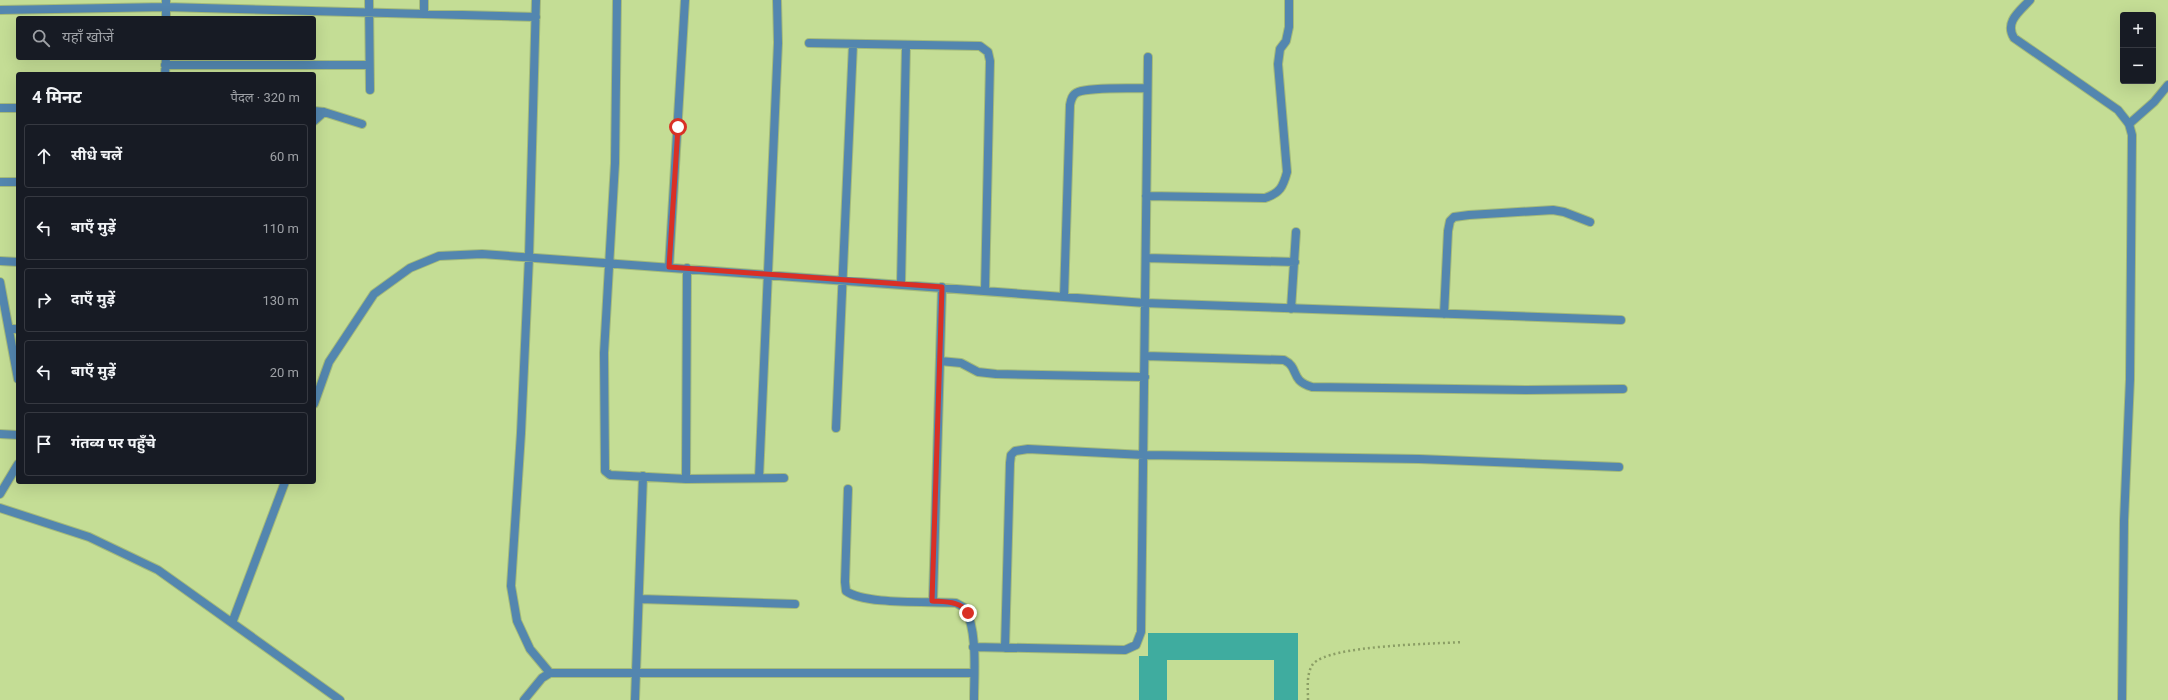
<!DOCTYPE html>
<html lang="hi">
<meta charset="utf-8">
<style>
:root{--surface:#171b24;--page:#20242c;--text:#f1f3f6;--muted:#9ea1a6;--line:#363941}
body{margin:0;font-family:Roboto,"Noto Sans Devanagari",sans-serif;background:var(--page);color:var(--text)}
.controls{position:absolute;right:12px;top:12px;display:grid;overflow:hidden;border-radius:4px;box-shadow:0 4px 16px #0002}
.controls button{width:36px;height:36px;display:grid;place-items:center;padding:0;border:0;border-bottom:1px solid var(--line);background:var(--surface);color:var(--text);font:20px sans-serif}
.stop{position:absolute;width:12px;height:12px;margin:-9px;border:3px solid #d93025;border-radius:50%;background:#fff}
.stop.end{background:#d93025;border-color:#fff;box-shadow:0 1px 4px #0008}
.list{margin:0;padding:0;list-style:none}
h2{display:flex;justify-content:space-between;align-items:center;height:52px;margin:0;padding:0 16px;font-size:17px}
h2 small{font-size:13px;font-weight:400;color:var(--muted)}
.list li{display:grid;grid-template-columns:26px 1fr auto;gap:12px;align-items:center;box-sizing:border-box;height:64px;margin:0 8px 8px;padding:0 8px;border:1px solid var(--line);border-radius:4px}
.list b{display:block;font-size:15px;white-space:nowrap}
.list em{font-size:13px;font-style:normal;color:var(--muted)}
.icon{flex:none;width:22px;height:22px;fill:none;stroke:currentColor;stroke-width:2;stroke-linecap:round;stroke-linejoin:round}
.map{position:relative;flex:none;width:2168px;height:700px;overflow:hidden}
.search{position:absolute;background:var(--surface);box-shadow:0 4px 16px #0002;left:16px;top:16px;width:300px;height:44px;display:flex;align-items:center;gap:10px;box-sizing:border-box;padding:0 14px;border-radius:4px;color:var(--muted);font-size:15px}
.panel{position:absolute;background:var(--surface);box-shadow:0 4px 16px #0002;left:16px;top:72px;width:300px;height:412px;border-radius:4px}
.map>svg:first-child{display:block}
.building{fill:#3fac9f}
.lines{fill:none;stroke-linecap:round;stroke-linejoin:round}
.service-casing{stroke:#a4ba7a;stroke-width:10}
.minor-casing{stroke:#a4ba7a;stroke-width:10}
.path{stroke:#8b9e65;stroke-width:2.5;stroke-dasharray:2 3;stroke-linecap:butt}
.service{stroke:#5386af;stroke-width:8}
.minor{stroke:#5386af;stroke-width:8}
.route{stroke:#d93025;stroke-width:5}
</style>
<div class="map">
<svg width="2168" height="700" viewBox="0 0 2168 700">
<rect width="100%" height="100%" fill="#c4dd95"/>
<path class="building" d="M1148,633H1298V700H1274V660H1167V700H1139V656H1148Z"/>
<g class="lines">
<defs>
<path id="service" d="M2129,124L2154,102L2168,85"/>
<path id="minor" d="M369,0L370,90
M424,0V14
M536,0L529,257L521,433L511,586L517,621L530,649L550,673
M617,0L615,163L604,353L605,471L610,475L686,479L784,478
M2030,0C2020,11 2004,22 2014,38L2118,110L2129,124L2132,135L2130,379L2124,521L2122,700
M0,10L166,7L536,17
M166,18V0
M809,43L980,46L988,52L990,61L985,291
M165,65H369
M165,74L166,58
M0,108H18
M314,111L324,112L362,124
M314,121L324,112
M0,182H18
M1146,196L1265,198C1280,193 1283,187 1287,172L1278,64L1280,49L1286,41L1289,27V0
M1146,258L1295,262
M0,261L18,262
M669,267L685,0
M0,282L18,379
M901,284L906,46
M1064,297L1070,105C1071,100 1072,94 1078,92C1092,87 1130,89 1147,88
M1291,309L1296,232
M1444,314L1448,231L1450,221L1454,217L1469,215L1553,210L1564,212L1590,222
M9,329H18
M1145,356L1284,360C1300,368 1289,380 1312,387L1526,390L1623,389
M940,361L961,363L978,372L996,374L1145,377
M314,404L329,362L374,294L410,268L439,256L482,254L1145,303L1621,320
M836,428L853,44
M0,434L18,435
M759,478L778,43L777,0
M686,479L687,268
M848,489L845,582L846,591C864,605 930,601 956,603L965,608C978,632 974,673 974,700
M0,494L18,464
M0,508L89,537L158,570L340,700
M640,599L795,604
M933,601L942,287
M232,623L285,482
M973,647L1125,650L1136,645L1141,632L1148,57
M1005,648L1010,463L1011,455L1015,451L1028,449L1144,455L1419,459L1619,467
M524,700L542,678L550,673H974
M635,700L643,476"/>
</defs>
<use href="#service" class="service-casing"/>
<use href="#minor" class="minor-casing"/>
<path class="path" d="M1308,700C1308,688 1306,674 1313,664C1329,645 1434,644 1462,642"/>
<use href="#service" class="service"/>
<use href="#minor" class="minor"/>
</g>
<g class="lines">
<path class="route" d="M678,127L669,267L942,287L932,601C945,602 962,601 968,613"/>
</g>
</svg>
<div class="controls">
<button>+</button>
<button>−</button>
</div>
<div class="stop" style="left:678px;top:127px"></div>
<div class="stop end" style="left:968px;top:613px"></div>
<div class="search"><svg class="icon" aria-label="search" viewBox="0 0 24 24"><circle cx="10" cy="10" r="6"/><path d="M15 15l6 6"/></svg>यहाँ खोजें</div>
<section class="panel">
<h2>4 मिनट<small>पैदल · 320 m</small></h2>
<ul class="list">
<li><svg class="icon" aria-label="ahead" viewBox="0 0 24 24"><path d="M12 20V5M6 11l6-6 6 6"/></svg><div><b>सीधे चलें</b></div><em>60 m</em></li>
<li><svg class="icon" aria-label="left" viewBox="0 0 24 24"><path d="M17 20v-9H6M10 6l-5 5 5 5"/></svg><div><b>बाएँ मुड़ें</b></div><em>110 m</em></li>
<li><svg class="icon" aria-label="right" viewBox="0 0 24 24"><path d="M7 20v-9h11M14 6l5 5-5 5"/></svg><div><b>दाएँ मुड़ें</b></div><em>130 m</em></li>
<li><svg class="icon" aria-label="left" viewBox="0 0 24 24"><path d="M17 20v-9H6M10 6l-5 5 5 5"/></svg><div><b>बाएँ मुड़ें</b></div><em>20 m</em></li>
<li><svg class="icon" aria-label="arrive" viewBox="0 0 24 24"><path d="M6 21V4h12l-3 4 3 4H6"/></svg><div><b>गंतव्य पर पहुँचे</b></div></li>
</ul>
</section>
</div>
